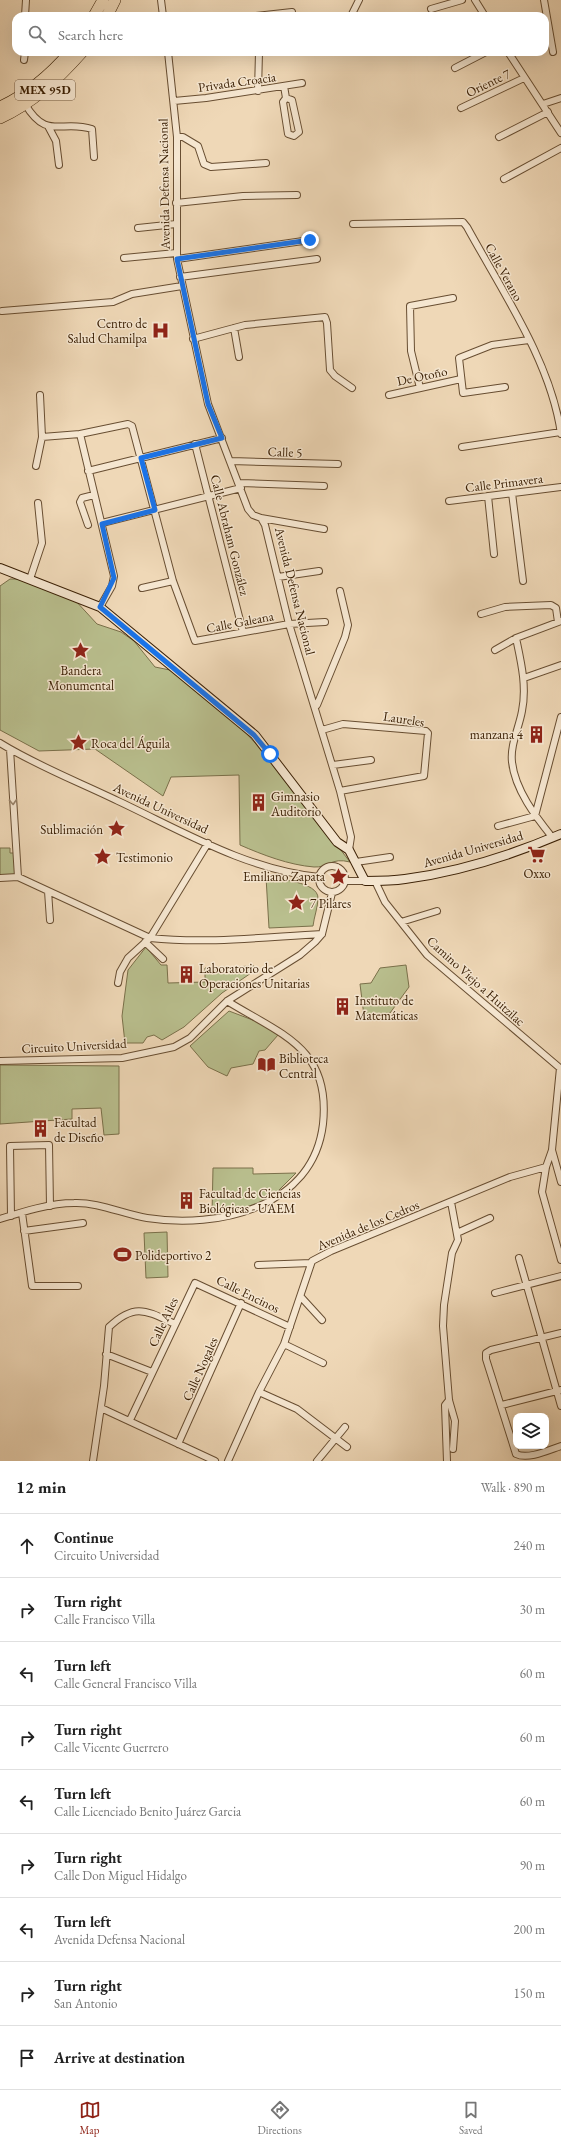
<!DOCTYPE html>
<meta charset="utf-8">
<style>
:root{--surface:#fff;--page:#f6f6f6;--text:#222;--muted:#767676;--line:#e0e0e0;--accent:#8f2418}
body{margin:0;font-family:"EB Garamond",serif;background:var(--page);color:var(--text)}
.controls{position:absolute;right:12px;bottom:12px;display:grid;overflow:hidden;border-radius:8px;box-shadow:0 4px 16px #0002}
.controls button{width:36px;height:36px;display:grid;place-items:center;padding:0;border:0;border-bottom:1px solid var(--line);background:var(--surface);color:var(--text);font:20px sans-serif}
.stop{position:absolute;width:12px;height:12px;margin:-9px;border:3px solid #1a73e8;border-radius:50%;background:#fff}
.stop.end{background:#1a73e8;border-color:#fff;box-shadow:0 1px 4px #0008}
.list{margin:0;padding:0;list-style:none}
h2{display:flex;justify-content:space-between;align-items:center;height:52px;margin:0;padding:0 16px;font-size:17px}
h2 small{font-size:13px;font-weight:400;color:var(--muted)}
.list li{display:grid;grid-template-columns:26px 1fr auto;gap:12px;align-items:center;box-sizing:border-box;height:64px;padding:0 16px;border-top:1px solid var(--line)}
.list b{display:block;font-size:15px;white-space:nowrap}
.list p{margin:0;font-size:13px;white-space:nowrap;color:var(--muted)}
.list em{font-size:13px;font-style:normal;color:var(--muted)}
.icon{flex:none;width:22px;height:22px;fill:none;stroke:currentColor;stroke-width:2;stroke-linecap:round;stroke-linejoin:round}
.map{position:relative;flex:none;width:561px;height:1461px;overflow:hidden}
.search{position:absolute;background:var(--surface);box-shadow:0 4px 16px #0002;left:12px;right:12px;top:12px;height:44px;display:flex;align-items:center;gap:10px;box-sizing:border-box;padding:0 14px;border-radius:12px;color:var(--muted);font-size:15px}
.sheet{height:628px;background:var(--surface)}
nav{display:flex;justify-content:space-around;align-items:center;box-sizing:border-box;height:56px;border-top:1px solid var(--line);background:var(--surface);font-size:11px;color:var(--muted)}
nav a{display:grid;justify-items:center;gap:2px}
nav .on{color:var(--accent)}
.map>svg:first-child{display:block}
.green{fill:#b9bf8e;stroke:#7a704a}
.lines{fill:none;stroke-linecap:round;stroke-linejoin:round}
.street-casing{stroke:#684e32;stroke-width:8}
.secondary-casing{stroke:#3b2005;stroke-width:10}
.highway-casing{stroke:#3b2005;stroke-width:12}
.street{stroke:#f5e6d0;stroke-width:6}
.secondary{stroke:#f5e6d0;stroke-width:8}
.highway{stroke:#efd8b7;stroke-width:11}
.oneway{stroke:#98836a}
.route{stroke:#1a73e8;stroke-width:5}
.labels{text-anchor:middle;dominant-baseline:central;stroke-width:3;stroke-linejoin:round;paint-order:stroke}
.shield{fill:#f5e6d0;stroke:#735b42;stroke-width:1}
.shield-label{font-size:12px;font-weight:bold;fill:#3b2005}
.street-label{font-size:13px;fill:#3b2005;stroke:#f5e6d0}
.poi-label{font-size:13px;fill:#3b2005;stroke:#f5e6d0;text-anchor:start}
</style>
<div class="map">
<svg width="561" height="1461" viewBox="0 0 561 1461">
<rect width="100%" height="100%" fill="#efd8b7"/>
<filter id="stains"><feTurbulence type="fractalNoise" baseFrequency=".005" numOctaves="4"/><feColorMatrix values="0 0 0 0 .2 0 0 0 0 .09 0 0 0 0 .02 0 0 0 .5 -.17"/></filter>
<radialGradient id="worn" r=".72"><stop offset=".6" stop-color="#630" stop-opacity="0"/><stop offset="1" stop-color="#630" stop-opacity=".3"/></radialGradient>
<path class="green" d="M10,579H23L74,599L97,624L121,632L134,641L155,667L175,671L246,733L277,767L350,862C331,857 328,868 314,867C289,865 263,855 240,845L239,775L171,777L163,796L95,749L39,751L0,730V586Z
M0,848H10V853H15V875L0,876Z
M266,877C278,879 318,882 318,898C318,907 314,917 313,926L269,928Z
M146,947L161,965H167L168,983L205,982V968L254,966V971L222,993L184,1027L162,1040L154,1035L147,1037L143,1043H125L122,1016L128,970Z
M406,965L409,987L390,1013L364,1016L360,984L371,983L380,968Z
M229,1011L258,1022L278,1035L265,1050L259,1051L253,1064L231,1068L227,1076L208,1067L190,1046Z
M0,1065L119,1066V1134L104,1135L101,1108L72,1109V1119L0,1124Z
M213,1168H253V1174L296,1173L276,1193L254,1206L212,1214Z
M167,1232L168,1277L146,1278L144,1233Z"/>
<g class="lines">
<defs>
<path id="street" d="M161,0L163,16
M475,0L485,16
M544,0L553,52
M431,9L462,0
M25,16L26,0
M256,16L292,12
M351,16L359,0
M168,52L177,137V259L208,404L248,509L253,515L261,518L265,525L289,624L340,791L351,837L349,850
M508,52L561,133
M24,60L25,52
M455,68L486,52
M284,86L286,98L283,102L288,134L294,136L299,132L292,100L286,98
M258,91L259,52
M174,101L206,98L302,83
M25,104C47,141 61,119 92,129L94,157
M543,104L561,98
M461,108L524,78
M48,126L56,141L59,165
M177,137H183L198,146L204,164L211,167L266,163
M499,137L548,112
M504,179L561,148
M176,203L243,196L297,195
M353,224L463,222L467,227C502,291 551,362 561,434
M138,228L176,224
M124,258L176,253
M177,259L310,240
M180,277L317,259
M2,311L113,302L132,294L182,286
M234,328L239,357
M193,339L245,325L325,317L327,323L330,370L335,376L352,388
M505,387L463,393L459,358L492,345L529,340
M420,388L411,351L410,306L453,298
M389,395L461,379
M80,434L114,576L112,586L100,607
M42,437L80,434L128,424L132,426L173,581L195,641L289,624L325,622
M195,444L243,632
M462,447L561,432
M231,461L338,464
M36,466L42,437L40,395
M88,471L222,438
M240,483L324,486
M512,493L523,581
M488,496L494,554
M449,501L561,487
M261,518L324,529
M102,523L241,488
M88,525L80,502L82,498L94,495
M278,577L319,571
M30,579L42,543L38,503
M142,588L173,581
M481,614L505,607L551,605L556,608L558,622
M516,638C521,662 527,686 522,711C519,728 510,745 512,762C515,790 536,817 552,837
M495,650L516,638L561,621
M524,678L561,665
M317,705L345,637L348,625L340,591
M322,730L343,724L426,731L428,733L424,776L340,791
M0,743C37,766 79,782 118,801C182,831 247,870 319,877
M10,749L18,877
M333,765L371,760
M498,826L535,816L561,717
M356,862L390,857
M319 879a13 13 0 1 1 26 0a13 13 0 1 1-26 0Z
M0,878L18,877L150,938C207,944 265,937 322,934
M345,881H365
M375,881L385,902L427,955L561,1069
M48,891L50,920
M401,922L437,911
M145,942L163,959
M118,983L120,972L128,958L150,938L208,843
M0,1061L122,1058L174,1047L190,1038L227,1001L300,955L315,942L322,934L332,893
M560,1068L552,1150L546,1167L542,1192L561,1260
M552,1150L561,1182
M451,1202L458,1240L452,1253L444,1305L443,1326L449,1400L455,1421L453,1449
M22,1213L32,1286H78
M11,1216L10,1146L49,1145L50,1206
M0,1219C22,1212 50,1203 74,1203C98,1202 123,1214 147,1218C218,1229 313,1208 323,1124C331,1048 282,1035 227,1001
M24,1231L83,1223
M457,1233L490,1218
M519,1258L561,1406
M258,1265L311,1263
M495,1293L561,1276
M301,1297L322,1320
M561,1333L491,1350L486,1353V1359L516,1454C528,1460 549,1450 561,1446
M284,1344L323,1363
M106,1354L152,1372
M259,1392L297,1409L347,1447
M502,1405L561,1390
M101,1408L215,1461
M130,1420L195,1283L290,1327
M178,1444L241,1303
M93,1461L104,1386L109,1327C135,1302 147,1311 175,1324
M228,1461L259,1392L284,1344L312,1261L331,1251L510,1177L546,1167
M317,1461L345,1427
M447,1461L445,1405L449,1400"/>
<path id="secondary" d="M0,568L100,607L255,735L337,842L349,850L365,881C379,881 392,881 405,879C458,872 512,855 561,834"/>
<path id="highway" d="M94,16L103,0
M107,16L115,0
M0,107C26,95 51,74 70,52
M0,118C33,103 58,79 82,52"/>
</defs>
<use href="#street" class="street-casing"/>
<use href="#secondary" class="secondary-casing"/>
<use href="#highway" class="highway-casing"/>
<use href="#street" class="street"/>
<use href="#secondary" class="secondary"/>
<use href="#highway" class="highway"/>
</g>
<defs><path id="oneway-chevron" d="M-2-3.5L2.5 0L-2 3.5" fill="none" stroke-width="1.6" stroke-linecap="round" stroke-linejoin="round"/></defs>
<use class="oneway" href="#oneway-chevron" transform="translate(13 802) rotate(87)"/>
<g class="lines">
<path class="route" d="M270,754L254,735L100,607L114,578L102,524L155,510L141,458L222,438L208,404L177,259L310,240"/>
</g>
<defs>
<symbol id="hospital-bare" viewBox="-9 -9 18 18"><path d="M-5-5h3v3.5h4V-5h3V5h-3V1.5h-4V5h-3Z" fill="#8f2418" stroke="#f5e6d0" stroke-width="2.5" paint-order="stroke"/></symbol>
<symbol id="sight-bare" viewBox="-9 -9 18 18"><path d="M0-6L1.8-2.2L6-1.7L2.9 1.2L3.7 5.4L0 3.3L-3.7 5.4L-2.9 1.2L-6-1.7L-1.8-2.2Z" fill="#8f2418" stroke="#f5e6d0" stroke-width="2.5" paint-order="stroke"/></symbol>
<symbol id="building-bare" viewBox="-9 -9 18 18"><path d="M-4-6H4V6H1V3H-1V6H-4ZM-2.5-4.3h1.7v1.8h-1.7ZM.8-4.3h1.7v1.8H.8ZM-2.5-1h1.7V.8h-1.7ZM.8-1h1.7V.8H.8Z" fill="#8f2418" stroke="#f5e6d0" stroke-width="2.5" paint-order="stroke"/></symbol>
<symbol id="supermarket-bare" viewBox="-9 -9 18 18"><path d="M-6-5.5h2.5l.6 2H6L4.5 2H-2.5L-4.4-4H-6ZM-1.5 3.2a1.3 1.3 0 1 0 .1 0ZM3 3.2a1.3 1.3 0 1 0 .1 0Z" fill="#8f2418" stroke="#f5e6d0" stroke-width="2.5" paint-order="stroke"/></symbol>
<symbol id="library-bare" viewBox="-9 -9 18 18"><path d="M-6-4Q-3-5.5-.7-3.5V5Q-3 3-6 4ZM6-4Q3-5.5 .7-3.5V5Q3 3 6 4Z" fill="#8f2418" stroke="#f5e6d0" stroke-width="2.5" paint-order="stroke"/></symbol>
<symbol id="stadium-bare" viewBox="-9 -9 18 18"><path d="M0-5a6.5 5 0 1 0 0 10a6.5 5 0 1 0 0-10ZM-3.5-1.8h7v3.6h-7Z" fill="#8f2418" stroke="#f5e6d0" stroke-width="2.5" paint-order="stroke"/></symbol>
</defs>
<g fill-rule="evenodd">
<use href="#hospital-bare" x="148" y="318" width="25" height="25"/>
<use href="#sight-bare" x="68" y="638" width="25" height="25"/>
<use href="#building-bare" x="524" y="722" width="25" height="25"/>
<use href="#sight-bare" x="66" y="730" width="25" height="25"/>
<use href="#building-bare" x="246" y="790" width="25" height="25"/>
<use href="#sight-bare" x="104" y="816" width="25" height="25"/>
<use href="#supermarket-bare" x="524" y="842" width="25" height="25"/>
<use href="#sight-bare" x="90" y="844" width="25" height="25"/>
<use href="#sight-bare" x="326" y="864" width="25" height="25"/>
<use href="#sight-bare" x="284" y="890" width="25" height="25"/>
<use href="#building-bare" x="174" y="962" width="25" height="25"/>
<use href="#building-bare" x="330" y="994" width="25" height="25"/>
<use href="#library-bare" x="254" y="1052" width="25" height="25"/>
<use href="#building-bare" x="28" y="1116" width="25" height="25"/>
<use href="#building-bare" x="174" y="1188" width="25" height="25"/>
<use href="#stadium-bare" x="110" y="1242" width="25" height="25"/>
</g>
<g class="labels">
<rect class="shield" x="15" y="80" width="60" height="20" rx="3"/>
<g class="shield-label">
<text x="45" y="90">MEX 95D</text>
</g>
<g class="street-label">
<text transform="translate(237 82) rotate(-8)">Privada Croacia</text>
<text transform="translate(488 83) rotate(-26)">Oriente 7</text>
<text transform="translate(164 184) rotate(-91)">Avenida Defensa Nacional</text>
<text transform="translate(504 272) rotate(61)">Calle Verano</text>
<text transform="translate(422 376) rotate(-12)">De Otoño</text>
<text transform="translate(285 452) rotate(2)">Calle 5</text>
<text transform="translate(504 483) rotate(-7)">Calle Primavera</text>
<text transform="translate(230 535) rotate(76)">Calle Abraham González</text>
<text transform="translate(295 591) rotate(76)">Avenida Defensa Nacional</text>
<text transform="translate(240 622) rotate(-11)">Calle Galeana</text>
<text transform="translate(404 719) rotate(9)">Laureles</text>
<text transform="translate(161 808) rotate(25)">Avenida Universidad</text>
<text transform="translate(473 849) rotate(-16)">Avenida Universidad</text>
<text transform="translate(476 981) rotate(42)">Camino Viejo a Huitzilac</text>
<text transform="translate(74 1046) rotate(-3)">Circuito Universidad</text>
<text transform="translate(368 1225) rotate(-23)">Avenida de los Cedros</text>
<text transform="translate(248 1294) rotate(26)">Calle Encinos</text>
<text transform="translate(163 1322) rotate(-65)">Calle Ailes</text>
<text transform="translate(200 1369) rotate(-66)">Calle Nogales</text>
</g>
<g class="poi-label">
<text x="147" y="323" text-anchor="end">Centro de<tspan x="147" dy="15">Salud Chamilpa</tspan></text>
<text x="81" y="670" text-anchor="middle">Bandera<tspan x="81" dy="15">Monumental</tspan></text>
<text x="523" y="734" text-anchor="end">manzana 4</text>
<text x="91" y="743">Roca del Águila</text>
<text x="271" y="796">Gimnasio<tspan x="271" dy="15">Auditorio</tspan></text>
<text x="103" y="829" text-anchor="end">Sublimación</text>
<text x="116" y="857">Testimonio</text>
<text x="537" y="873" text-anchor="middle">Oxxo</text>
<text x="325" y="876" text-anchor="end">Emiliano Zapata</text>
<text x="310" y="903">7 Pilares</text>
<text x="199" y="968">Laboratorio de<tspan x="199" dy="15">Operaciones Unitarias</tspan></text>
<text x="355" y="1000">Instituto de<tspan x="355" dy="15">Matemáticas</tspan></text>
<text x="279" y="1058">Biblioteca<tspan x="279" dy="15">Central</tspan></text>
<text x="54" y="1122">Facultad<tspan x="54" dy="15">de Diseño</tspan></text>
<text x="199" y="1193">Facultad de Ciencias<tspan x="199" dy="15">Biológicas - UAEM</tspan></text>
<text x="135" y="1255">Polideportivo 2</text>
</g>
</g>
<rect width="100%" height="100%" filter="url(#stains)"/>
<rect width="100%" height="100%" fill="url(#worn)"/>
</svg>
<div class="controls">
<button><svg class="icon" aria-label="layers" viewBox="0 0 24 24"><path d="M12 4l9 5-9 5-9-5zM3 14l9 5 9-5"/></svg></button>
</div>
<div class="stop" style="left:270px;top:754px"></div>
<div class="stop end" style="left:310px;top:240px"></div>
<div class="search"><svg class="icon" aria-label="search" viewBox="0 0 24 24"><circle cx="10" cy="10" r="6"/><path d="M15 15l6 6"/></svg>Search here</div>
</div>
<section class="sheet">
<h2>12 min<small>Walk · 890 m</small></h2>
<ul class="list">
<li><svg class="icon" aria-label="ahead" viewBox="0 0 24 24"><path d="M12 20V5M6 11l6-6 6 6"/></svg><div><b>Continue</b><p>Circuito Universidad</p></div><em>240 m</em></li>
<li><svg class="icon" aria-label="right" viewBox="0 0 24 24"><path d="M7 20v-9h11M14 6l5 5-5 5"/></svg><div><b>Turn right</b><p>Calle Francisco Villa</p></div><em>30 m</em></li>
<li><svg class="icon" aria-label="left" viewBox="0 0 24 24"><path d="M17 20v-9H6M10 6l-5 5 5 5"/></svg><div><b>Turn left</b><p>Calle General Francisco Villa</p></div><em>60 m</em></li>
<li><svg class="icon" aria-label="right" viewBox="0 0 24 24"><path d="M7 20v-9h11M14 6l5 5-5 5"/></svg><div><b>Turn right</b><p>Calle Vicente Guerrero</p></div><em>60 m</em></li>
<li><svg class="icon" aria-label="left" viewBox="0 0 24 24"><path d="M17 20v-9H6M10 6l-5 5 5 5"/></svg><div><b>Turn left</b><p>Calle Licenciado Benito Juárez Garcia</p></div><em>60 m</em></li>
<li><svg class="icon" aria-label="right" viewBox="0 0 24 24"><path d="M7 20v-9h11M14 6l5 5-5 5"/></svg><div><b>Turn right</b><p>Calle Don Miguel Hidalgo</p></div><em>90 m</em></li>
<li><svg class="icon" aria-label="left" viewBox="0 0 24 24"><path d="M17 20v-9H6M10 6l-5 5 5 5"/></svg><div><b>Turn left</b><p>Avenida Defensa Nacional</p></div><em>200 m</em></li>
<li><svg class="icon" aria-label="right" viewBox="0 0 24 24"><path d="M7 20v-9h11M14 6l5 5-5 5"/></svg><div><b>Turn right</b><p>San Antonio</p></div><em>150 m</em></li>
<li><svg class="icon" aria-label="arrive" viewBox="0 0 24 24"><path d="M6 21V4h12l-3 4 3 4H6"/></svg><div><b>Arrive at destination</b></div></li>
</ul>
</section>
<nav>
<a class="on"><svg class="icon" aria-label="map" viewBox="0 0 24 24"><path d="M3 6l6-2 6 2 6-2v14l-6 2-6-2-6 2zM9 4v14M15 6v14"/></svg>Map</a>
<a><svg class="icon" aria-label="directions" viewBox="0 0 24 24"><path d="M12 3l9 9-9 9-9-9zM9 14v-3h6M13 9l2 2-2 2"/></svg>Directions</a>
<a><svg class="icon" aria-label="saved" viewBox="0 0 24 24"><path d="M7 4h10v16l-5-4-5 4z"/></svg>Saved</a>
</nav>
